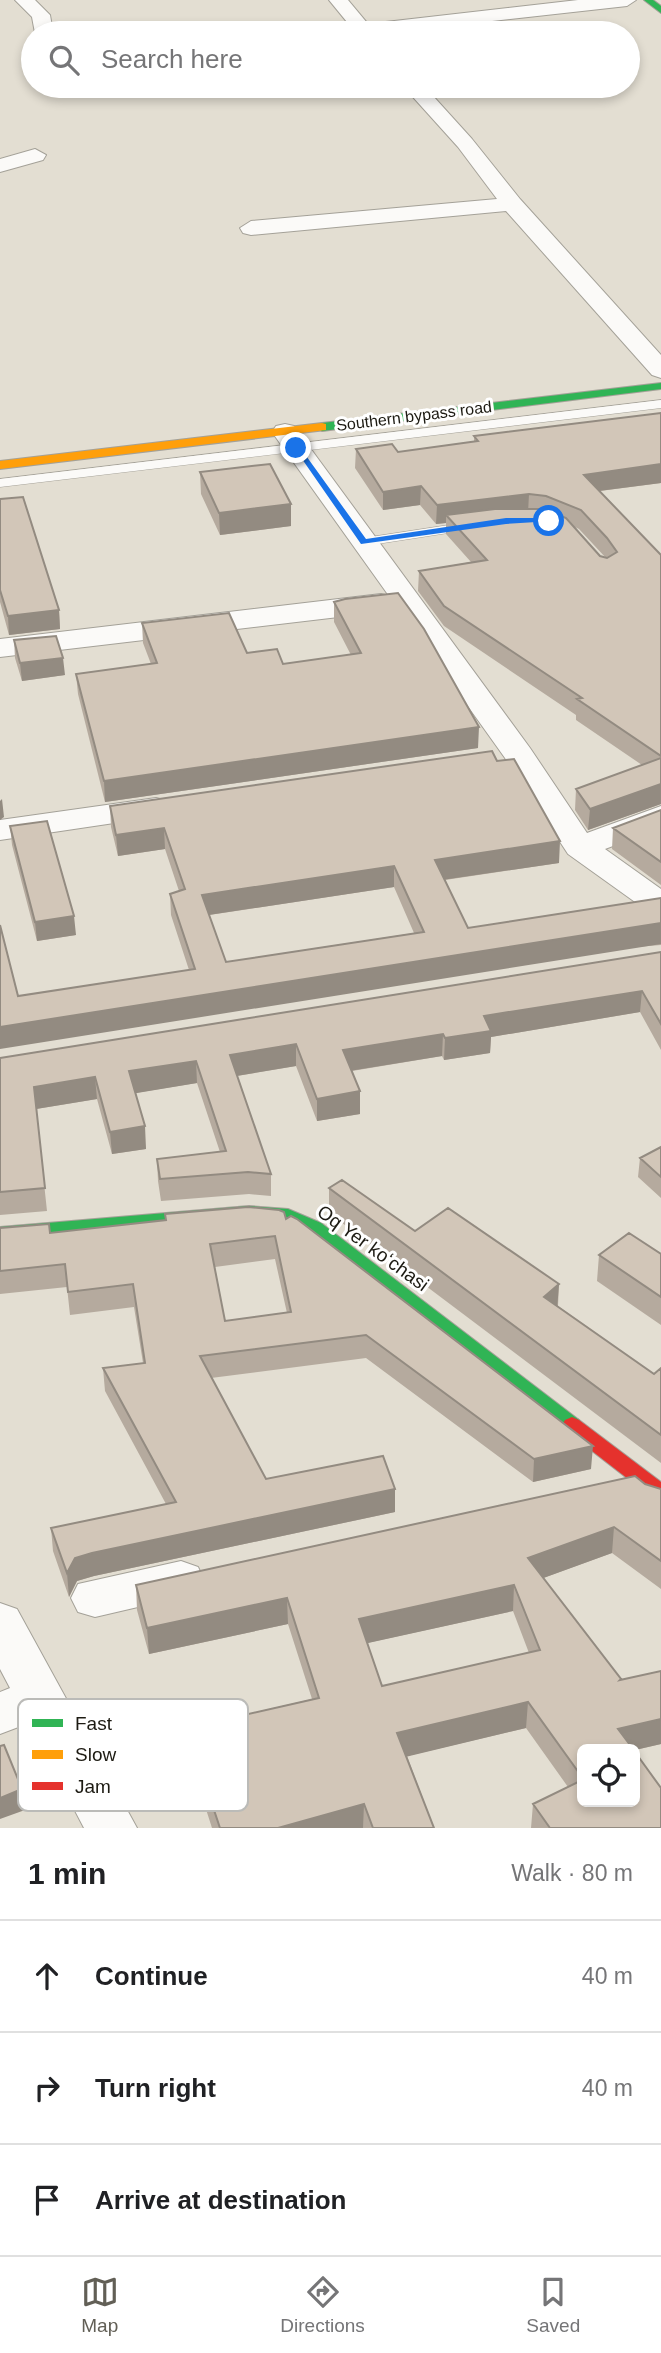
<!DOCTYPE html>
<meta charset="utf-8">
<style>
:root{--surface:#fff;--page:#f2f2f2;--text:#202124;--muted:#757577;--line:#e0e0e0;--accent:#625f56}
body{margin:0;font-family:Arial,sans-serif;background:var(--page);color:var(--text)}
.controls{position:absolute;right:21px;bottom:21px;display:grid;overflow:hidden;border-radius:10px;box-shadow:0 4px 10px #0003}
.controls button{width:63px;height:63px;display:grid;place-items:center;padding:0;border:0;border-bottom:2px solid var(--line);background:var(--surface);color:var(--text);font:35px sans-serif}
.stop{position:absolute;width:21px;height:21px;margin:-16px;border:5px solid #1a73e8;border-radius:50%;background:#fff}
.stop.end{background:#1a73e8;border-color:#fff;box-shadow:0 2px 7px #0008}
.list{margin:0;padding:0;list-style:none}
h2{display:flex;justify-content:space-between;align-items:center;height:91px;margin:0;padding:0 28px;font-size:30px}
h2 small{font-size:23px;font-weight:400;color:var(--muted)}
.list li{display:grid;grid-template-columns:46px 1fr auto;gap:21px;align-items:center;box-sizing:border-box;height:112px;padding:0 28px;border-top:2px solid var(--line)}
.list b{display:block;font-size:26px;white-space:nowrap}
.list em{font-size:23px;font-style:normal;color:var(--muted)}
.icon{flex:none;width:38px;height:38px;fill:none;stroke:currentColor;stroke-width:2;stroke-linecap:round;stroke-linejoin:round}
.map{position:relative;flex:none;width:661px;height:1828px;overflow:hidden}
.search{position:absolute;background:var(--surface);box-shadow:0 4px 10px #0003;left:21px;right:21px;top:21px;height:77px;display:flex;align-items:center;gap:18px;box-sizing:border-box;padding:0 24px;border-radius:38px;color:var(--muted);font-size:26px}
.sheet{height:427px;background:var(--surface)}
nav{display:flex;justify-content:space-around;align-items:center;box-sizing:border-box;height:98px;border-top:2px solid var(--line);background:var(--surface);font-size:19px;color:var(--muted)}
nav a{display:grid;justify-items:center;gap:4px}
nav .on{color:var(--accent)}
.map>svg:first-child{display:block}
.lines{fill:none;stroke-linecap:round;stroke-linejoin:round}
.lane-casing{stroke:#a4a198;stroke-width:1}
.street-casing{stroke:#a4a198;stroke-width:2}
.fast-casing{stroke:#a4a198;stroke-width:2}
.slow-casing{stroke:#a4a198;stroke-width:2}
.jam-casing{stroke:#a4a198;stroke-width:2}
.lane{fill:#fbfaf8;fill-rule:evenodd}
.street{fill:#fbfaf8;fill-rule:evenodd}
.fast{fill:#30b455;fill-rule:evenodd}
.slow{fill:#ff9f0a;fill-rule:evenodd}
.jam{fill:#e5322d;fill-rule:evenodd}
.wall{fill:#b5aa9e;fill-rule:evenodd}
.shaded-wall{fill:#938b81}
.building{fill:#d2c6b8;stroke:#938b81;stroke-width:2;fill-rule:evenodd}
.route{fill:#1a73e8}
.labels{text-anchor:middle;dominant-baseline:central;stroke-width:6;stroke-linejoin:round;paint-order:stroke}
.far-street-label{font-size:16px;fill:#1d1b13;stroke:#fff}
.street-label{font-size:19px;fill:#1d1b13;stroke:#fff}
.key{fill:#fff;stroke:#bbbbb8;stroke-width:2}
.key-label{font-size:19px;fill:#1d1b13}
</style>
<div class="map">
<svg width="661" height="1828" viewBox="0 0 661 1828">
<rect width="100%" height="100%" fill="#e3ded2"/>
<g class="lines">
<defs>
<path id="lane" d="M661,400V408L0,487V479Z
M469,522L474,523V529L364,546L357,542L364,538Z"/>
<path id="street" d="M15,0H35L50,15L53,33H35L32,17Z
M329,0H348L368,24L578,0H636L627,6L385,33H356Z
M403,86H424L472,139L520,199L661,355V378L652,375L506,211L251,235L243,233L240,228L251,221L497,199L458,147Z
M35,149L46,155L43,160L0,172V159Z
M285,424L294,426L530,748L587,833L661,806V828L605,849L661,889V915L649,912L568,854L505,758L395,604L391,609L381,612L0,657V639L381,594L389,596L272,432L276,426Z
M156,798L168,801L173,808L168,815L0,840V820Z
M181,1561L198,1567L204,1580L198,1593L95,1617L78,1612L71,1598L78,1584Z
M0,1603L17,1609L137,1828H84L29,1723L0,1734V1692L10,1688L0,1669Z"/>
<path id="fast" d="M644,0H653L661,6V13Z
M661,383V389L322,431L316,427L322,423Z
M249,1206L288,1209L321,1223L579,1420L582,1425L579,1430L572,1433L565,1430L309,1233L285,1221L249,1218L0,1239V1227Z"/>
<path id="slow" d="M322,423L326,424V430L0,469V461Z"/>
<path id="jam" d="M572,1417L579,1420L661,1482V1501L654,1499L565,1430L562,1425L565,1420Z"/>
</defs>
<use href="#lane" class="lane-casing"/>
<use href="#street" class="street-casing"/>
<use href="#fast" class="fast-casing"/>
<use href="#slow" class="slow-casing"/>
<use href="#jam" class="jam-casing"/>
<use href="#lane" class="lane"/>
<use href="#street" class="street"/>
<use href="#fast" class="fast"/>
<use href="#slow" class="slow"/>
<use href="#jam" class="jam"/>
</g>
<path class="wall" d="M661,413V483L600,491L661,555V804L588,830L575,810L576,789L642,765L576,720V715L444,626L418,591L419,571L471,562L446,534V523L436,524L420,505L383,510L355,468L356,449L398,452L474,442V436ZM575,527L579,529L606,558L600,556Z
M200,472L291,526L220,535L201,494Z
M0,499L59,610L60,629L9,635L0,602Z
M334,602L478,748L105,802L78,694L76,674L151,664L143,643L142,623L283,664L351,655L334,622Z
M14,640L65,675L22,681L15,658Z
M110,806L559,863L445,880L468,928L661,898V945L18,996L189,970L171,915L170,894L179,891L165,849L118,856L111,827ZM394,887L414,933L226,962L209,915Z
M661,810V885L612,849L613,828Z
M10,826L76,935L37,941L12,845Z
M661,952V1050L640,1012L491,1037L490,1053L444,1060L442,1056L352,1071L360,1091V1114L317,1121L296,1066L237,1076L271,1174V1196L249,1194L161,1201L158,1181L157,1159L220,1152L197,1083L135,1093L146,1149L112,1154L97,1099L36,1109L47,1211L0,1215V1058Z
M661,1147V1198L638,1177L640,1158Z
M329,1188L415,1231L559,1284L558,1306L654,1374L661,1368V1463L329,1213Z
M286,1219L591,1469L533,1482L366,1358L211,1378L266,1479L395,1512L94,1576L77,1581L69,1597L53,1551L51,1528L166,1504L105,1391L103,1368L143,1363L134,1307L70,1315L67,1287L0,1294V1228L50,1233ZM275,1259L287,1313L225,1321L215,1267Z
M661,1254V1325L597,1281L599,1255Z
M645,1484L661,1489V1589L612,1553L543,1578L621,1680L661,1671V1744L635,1750L582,1749V1802L661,1828H531L533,1804L568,1787L526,1728L407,1756L434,1828H212L204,1803L187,1807L175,1757L174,1731L312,1699L288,1624L149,1654L137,1610L136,1585ZM513,1611L529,1653L382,1686L367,1643Z"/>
<path class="shaded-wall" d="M661,464V483L583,493L584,475Z
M421,486L420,505L383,510V492Z
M529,494L528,513L446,515V523L436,524L437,505Z
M291,504V526L220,535L219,513Z
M59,610L60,629L9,635L8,616Z
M63,658L65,675L22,681L20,663Z
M479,727L478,748L105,802L104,781Z
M661,784V804L588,830L590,809Z
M2,799L4,817L0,820V801Z
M164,828L165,849L118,856L116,835Z
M560,841L559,863L435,881V860Z
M394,866V887L202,916V895Z
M74,916L76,935L37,941L35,922Z
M661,923V944L0,1049V1027Z
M642,991L640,1012L491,1037L490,1053L444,1060L445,1038L484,1016Z
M443,1034L442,1056L343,1072V1050Z
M296,1044V1066L230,1077V1055Z
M196,1061L197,1083L131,1094L129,1071Z
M95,1077L97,1099L36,1109L34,1087Z
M360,1091V1114L317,1121V1099Z
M145,1126L146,1149L112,1154L110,1132Z
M559,1284L557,1310L544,1297Z
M593,1446L591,1469L533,1482L534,1459Z
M395,1489V1512L94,1576L77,1581L69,1597L67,1573L75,1558L92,1553Z
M614,1527L612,1553L527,1584L528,1558Z
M514,1585L513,1611L359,1645V1619Z
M287,1598L288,1624L149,1654L147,1628Z
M528,1702L526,1728L397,1759V1733Z
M661,1719V1744L635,1750L615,1749L618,1729Z
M203,1777L204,1803L187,1807L186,1781Z
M22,1789L25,1810L0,1819V1798Z
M364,1804L363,1828H278Z"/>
<path class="building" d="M661,413V464L584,475L661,555V756L577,699L582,698L444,606L419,571L487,560L446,515L495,509H545L566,518L600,556L607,558L617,552L607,538L581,510L546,496L529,494L437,505L421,486L383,492L356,449L392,444L398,452L478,441L474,436Z
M270,464L291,504L219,513L200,472Z
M23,497L59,610L8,616L0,590V499Z
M398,593L424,629L479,727L104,781L76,674L157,663L142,623L229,613L247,653L277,649L283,664L361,653L334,602L345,599Z
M56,636L63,658L20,663L14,640Z
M492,751L497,761L514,759L560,841L435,860L468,928L661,898V923L0,1027V925L18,996L195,969L170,894L185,889L164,828L116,835L110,806ZM394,866L424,932L226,962L202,895Z
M661,758V784L590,809L576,789Z
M661,810V862L613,828Z
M47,821L74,916L35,922L10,826Z
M661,952V1024L642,991L484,1016L491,1031L445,1038L443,1034L343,1050L360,1091L317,1099L296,1044L230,1055L271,1174L248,1172L160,1179L157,1159L226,1151L196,1061L129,1071L145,1126L110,1132L95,1077L34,1087L45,1188L0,1192V1058Z
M661,1147V1177L640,1158Z
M342,1180L415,1231L448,1208L559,1284L544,1297L654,1374L661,1368V1435L329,1188Z
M248,1207L279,1210L284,1212L286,1219L291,1216L297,1219L593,1446L534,1459L366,1335L200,1356L266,1479L383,1456L395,1489L92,1553L75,1558L67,1573L51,1528L176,1502L103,1368L145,1363L133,1284L68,1292L65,1264L0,1271V1228L49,1224L50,1233L166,1220L165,1214ZM275,1236L291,1312L225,1321L210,1244Z
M629,1233L661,1254V1297L599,1255Z
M635,1476L645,1484L661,1489V1561L614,1527L528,1558L621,1679L620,1680L661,1671V1719L618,1729L633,1749H582V1777L528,1702L397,1733L434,1828H373L364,1804L278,1828H220L203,1777L186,1781L174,1731L319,1698L287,1598L147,1628L136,1585ZM514,1585L540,1650L382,1686L359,1619Z
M4,1745L22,1789L0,1798V1746Z
M635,1752L661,1788V1828H550L533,1804L582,1780V1802H635Z"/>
<path class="route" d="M293,446H299L366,539L506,518H549L553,521L506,524L361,544Z"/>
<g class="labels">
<g class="far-street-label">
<text transform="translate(414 416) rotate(-7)">Southern bypass road</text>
</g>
<g class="street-label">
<text transform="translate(373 1248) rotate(36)">Oq Yer koʻchasi</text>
</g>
</g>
<rect x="18" y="1699" width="230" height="112" rx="10" class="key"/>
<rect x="32" y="1719" width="31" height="8" fill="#30b455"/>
<rect x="32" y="1750" width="31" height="9" fill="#ff9f0a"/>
<rect x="32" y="1782" width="31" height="8" fill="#e5322d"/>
<g class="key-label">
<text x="75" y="1730">Fast</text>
<text x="75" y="1761">Slow</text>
<text x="75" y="1793">Jam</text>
</g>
</svg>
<div class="controls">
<button><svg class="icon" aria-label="locate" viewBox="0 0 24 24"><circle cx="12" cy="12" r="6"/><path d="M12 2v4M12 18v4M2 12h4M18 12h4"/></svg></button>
</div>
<div class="stop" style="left:549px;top:521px"></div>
<div class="stop end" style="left:296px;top:448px"></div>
<div class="search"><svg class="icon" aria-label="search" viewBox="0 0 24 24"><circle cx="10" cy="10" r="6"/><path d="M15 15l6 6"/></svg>Search here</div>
</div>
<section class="sheet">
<h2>1 min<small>Walk · 80 m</small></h2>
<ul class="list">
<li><svg class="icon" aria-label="ahead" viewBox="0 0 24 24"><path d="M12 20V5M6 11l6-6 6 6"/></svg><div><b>Continue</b></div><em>40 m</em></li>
<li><svg class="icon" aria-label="right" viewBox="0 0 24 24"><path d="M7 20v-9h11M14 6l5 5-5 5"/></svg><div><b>Turn right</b></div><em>40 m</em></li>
<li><svg class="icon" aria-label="arrive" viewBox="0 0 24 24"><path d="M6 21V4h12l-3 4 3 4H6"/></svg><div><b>Arrive at destination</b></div></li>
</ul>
</section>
<nav>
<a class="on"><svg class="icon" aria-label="map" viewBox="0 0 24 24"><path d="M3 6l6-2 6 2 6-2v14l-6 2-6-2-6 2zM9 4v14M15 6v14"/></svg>Map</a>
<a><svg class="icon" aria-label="directions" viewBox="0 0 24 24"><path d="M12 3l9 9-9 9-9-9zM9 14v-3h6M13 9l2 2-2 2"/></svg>Directions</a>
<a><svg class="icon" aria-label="saved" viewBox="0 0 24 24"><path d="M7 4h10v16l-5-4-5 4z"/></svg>Saved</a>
</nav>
